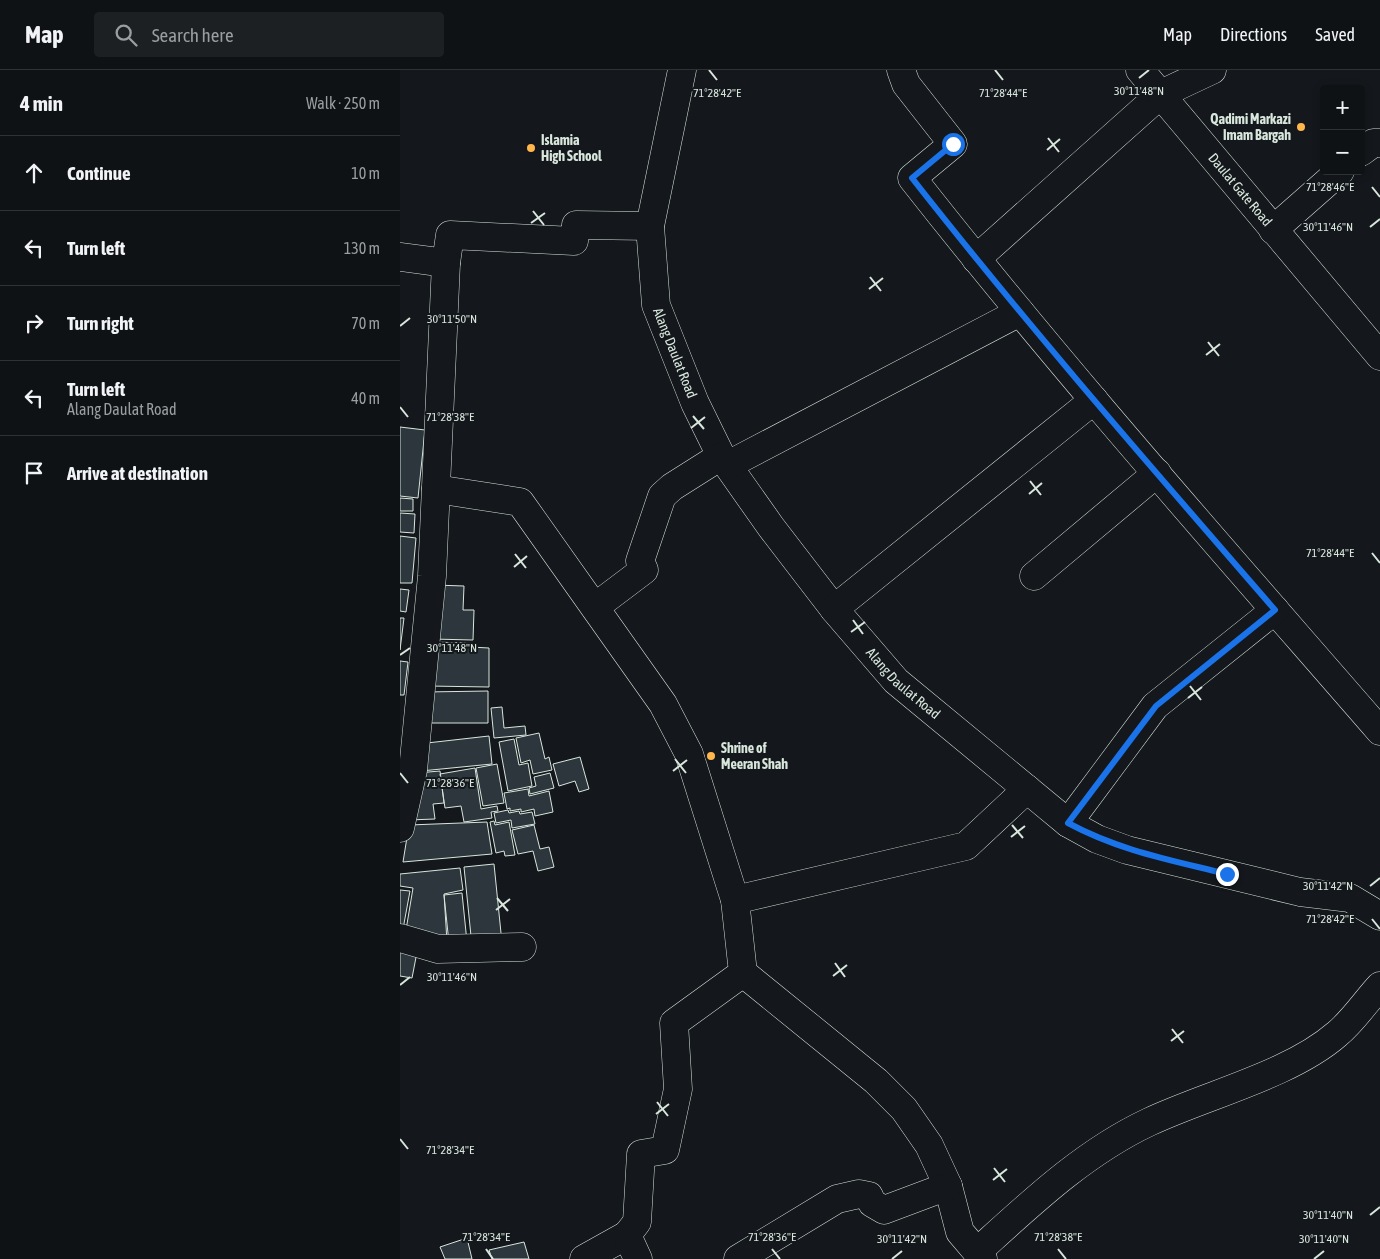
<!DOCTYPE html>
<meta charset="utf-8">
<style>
:root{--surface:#0f1215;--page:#1d2022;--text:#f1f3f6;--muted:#9b9ea0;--line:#2f3234}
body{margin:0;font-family:"Asap Condensed",sans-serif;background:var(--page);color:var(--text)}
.controls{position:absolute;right:15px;top:15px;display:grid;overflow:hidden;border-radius:5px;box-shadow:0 2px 8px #0003}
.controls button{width:45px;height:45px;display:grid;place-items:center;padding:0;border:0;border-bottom:1px solid var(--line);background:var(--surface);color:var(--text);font:25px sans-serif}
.stop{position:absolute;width:15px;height:15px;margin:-11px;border:4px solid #1a73e8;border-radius:50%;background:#fff}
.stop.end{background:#1a73e8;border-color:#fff;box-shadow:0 1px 5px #0008}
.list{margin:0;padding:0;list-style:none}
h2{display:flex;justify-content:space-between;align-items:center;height:65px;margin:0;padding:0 20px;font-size:21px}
h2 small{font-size:16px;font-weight:400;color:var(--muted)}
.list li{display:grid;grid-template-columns:32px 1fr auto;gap:15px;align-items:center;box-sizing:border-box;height:75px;padding:0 20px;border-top:1px solid var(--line)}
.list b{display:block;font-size:19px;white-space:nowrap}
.list p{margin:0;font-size:16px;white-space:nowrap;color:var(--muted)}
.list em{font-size:16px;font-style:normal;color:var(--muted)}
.icon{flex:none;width:28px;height:28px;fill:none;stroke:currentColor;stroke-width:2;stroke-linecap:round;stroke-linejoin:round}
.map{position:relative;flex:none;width:980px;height:1189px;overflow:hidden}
header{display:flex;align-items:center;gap:30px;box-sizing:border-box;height:70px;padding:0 25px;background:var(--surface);border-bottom:1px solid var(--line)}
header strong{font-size:24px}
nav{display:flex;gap:28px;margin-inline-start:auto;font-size:18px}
.search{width:350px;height:45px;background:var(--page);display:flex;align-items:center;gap:12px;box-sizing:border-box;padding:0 18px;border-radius:5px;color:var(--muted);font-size:19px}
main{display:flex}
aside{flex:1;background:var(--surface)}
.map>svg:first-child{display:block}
.building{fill:#2c363c;stroke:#d8e6dc}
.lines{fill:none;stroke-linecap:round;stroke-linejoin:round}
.minor-casing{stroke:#d8e6dc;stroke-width:29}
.major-casing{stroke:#d8e6dc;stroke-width:29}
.minor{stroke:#14181c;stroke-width:28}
.major{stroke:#14181c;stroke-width:28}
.route{stroke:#1a73e8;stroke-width:6}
.ticks{fill:none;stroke:#d8e6dc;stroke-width:2}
.poi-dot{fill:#ffb74d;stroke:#14181c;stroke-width:2}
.labels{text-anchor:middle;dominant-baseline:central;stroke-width:4;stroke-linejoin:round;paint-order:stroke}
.poi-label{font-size:14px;font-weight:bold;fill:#d8e6dc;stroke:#14181c;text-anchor:start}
.street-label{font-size:14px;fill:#d8e6dc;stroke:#14181c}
.ticks-label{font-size:12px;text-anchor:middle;fill:#d8e6dc;stroke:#14181c;stroke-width:4;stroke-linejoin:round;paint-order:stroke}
</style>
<header>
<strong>Map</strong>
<div class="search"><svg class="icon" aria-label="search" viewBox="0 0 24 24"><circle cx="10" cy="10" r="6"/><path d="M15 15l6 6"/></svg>Search here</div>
<nav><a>Map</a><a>Directions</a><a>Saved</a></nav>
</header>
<main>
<aside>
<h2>4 min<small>Walk · 250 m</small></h2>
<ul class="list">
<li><svg class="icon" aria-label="ahead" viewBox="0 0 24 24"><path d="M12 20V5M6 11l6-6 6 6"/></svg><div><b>Continue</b></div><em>10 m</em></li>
<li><svg class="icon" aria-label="left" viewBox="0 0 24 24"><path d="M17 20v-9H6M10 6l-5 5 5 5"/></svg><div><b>Turn left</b></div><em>130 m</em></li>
<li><svg class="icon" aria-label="right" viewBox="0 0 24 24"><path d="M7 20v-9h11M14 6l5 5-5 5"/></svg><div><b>Turn right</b></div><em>70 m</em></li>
<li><svg class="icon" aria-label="left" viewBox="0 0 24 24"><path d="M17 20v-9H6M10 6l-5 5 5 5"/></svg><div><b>Turn left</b><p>Alang Daulat Road</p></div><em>40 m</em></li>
<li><svg class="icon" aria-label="arrive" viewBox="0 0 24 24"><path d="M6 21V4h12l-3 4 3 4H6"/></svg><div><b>Arrive at destination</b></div></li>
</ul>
</aside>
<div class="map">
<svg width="980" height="1189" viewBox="0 0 980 1189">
<rect width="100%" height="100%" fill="#14181c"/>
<path class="building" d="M0,357L25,360L18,428L0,426Z
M0,428L13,429V441H0Z
M0,443L15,444L14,463L0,462Z
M0,466L16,468L12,513H0Z
M34,515L64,516L63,540H74L73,570L32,569Z
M0,519L9,520L6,542L0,541Z
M0,548H4L0,580Z
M29,572L70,573V577L89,578V617L28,616Z
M0,591L8,592L4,625H0Z
M88,621V653H26L25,622Z
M102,637L104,658L125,656L126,665L94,668L91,638Z
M139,663L145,689L149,687L152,700L133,704L130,690L121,693L116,668Z
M89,666L92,694L21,701L18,674Z
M114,669L119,695L128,693L132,716L108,721L99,672Z
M180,687L189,719L179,722L175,711L159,716L153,694Z
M97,694L104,733L83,736L76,698Z
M75,698L81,739L97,736L98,741L91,742L92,748L64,752L61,736L45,738L40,704Z
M40,701L44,733L33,734L35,749L8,750L17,703Z
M150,703L154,718L130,724L129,718L136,716L134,707Z
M128,719L129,726L149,721L153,742L135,746L134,739L121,742V739L110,741V738L107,739L104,723Z
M108,740L109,743L119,741L120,744L132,742L135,754L112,758L111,750L96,753L94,743Z
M94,751L95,755L109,752L115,785L105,786L104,781L96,783L90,752Z
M87,752L92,784L3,792L9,755Z
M134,755L140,779L149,777L154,797L138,801L133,781L118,784L112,760Z
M94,794L102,873L72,876L64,797Z
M60,798L63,820L44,824L47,872L6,860L13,818L0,816V804Z
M0,820L10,821L3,859H0Z
M62,823L67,872L49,873L44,825Z
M0,873L18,877L12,908L0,906Z
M67,1168L72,1189H45L40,1177Z
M124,1172L129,1189H92L89,1180Z"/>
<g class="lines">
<defs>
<g id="minor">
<path id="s1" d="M282,0L250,156L256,235L295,333L321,386L371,457L434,539L496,611L668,753L697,769L727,780L900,822L950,828L980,846"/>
<path d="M501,0L506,14L553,74L512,108C661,298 822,479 980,661"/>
<path d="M961,82L973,73H980"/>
<path d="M873,160L940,101"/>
<path d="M0,187L46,193L50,165L174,171L176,155L250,156"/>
<path d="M576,189L761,24L812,0"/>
<path d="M328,395L620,242"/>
<path d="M36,419L120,432L263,634L289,684L335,830"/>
<path d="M634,506L757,403"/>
<path d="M195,537L244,500L240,491L262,426L272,417L321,386"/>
<path d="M434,539L694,330"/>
<path d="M668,753L755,636L875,540"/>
<path d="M0,758L13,700L32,506L46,193"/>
<path d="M0,868L38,879L122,877"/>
<path d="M343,903L476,1011L504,1039L529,1075L548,1116L560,1162L583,1189"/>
<path d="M577,1182C630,1134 683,1083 749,1052C806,1025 890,1005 937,964C953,951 966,931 980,916"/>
<path d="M184,1189L227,1165"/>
<path d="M238,1189L227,1165L237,1152L241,1084L265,1080L278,1019L274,953L343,903L335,830L566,776L627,719"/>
<path d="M338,1189L437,1129L459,1124L469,1126L472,1133L484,1140L548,1116"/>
</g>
<g id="major">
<path id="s2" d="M740,0L980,286"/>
</g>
</defs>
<use href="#minor" class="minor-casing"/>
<use href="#major" class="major-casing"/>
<use href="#minor" class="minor"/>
<use href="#major" class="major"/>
</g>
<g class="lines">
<path class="route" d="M553,74L512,108C628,256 752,398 875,540L756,636L668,753C720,781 771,790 827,804"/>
</g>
<path class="ticks" d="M309,0L317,10M595,0L603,10M739,8L749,0M648,68L659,82M647,80L660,69M972,117L980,127M133,141L144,155M131,153L145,143M970,157L980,149M470,207L481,221M469,219L483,208M0,256L10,248M808,272L819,286M806,285L820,274M0,337L8,347M293,346L304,359M291,358L305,347M630,411L641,425M629,424L642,413M972,483L980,493M115,484L126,498M114,497L127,486M453,550L463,564M451,562L465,552M0,585L10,578M790,616L801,630M788,628L802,617M275,689L286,703M273,701L287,690M0,703L8,713M612,755L623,768M611,767L625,756M970,816L980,808M97,828L108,841M96,840L110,829M972,849L980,859M435,893L445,907M433,906L447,895M0,915L10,907M772,959L783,973M771,971L784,961M257,1032L268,1046M256,1044L269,1034M0,1069L8,1079M594,1098L605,1112M593,1110L607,1099M970,1145L980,1137M86,1179L93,1189M372,1179L380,1189M658,1179L666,1189M492,1189L502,1181M914,1189L924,1181"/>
<g class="poi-dot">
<circle cx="901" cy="57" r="5"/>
<circle cx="131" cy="78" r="5"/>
<circle cx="311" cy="686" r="5"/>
</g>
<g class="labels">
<g class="poi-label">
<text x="891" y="49" text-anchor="end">Qadimi Markazi<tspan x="891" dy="16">Imam Bargah</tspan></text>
<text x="141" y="70">Islamia<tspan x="141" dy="16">High School</tspan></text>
<text x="321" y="678">Shrine of<tspan x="321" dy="16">Meeran Shah</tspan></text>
</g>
<g class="street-label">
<text stroke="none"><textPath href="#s2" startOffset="156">Daulat Gate Road</textPath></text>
<text stroke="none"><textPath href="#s1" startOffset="290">Alang Daulat Road</textPath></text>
<text stroke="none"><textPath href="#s1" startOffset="695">Alang Daulat Road</textPath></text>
</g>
</g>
<g class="ticks-label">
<text x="739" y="25">30°11'48"N</text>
<text x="317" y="27">71°28'42"E</text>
<text x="603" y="27">71°28'44"E</text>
<text x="930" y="121">71°28'46"E</text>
<text x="928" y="161">30°11'46"N</text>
<text x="52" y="253">30°11'50"N</text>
<text x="50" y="351">71°28'38"E</text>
<text x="930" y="487">71°28'44"E</text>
<text x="52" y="582">30°11'48"N</text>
<text x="50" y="717">71°28'36"E</text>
<text x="928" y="820">30°11'42"N</text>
<text x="930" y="853">71°28'42"E</text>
<text x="52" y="911">30°11'46"N</text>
<text x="50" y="1084">71°28'34"E</text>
<text x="928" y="1149">30°11'40"N</text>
<text x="86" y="1171">71°28'34"E</text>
<text x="372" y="1171">71°28'36"E</text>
<text x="658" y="1171">71°28'38"E</text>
<text x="502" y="1173">30°11'42"N</text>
<text x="924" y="1173">30°11'40"N</text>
</g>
</svg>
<div class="controls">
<button>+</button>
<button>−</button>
</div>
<div class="stop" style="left:553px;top:74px"></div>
<div class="stop end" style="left:827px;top:804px"></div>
</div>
</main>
